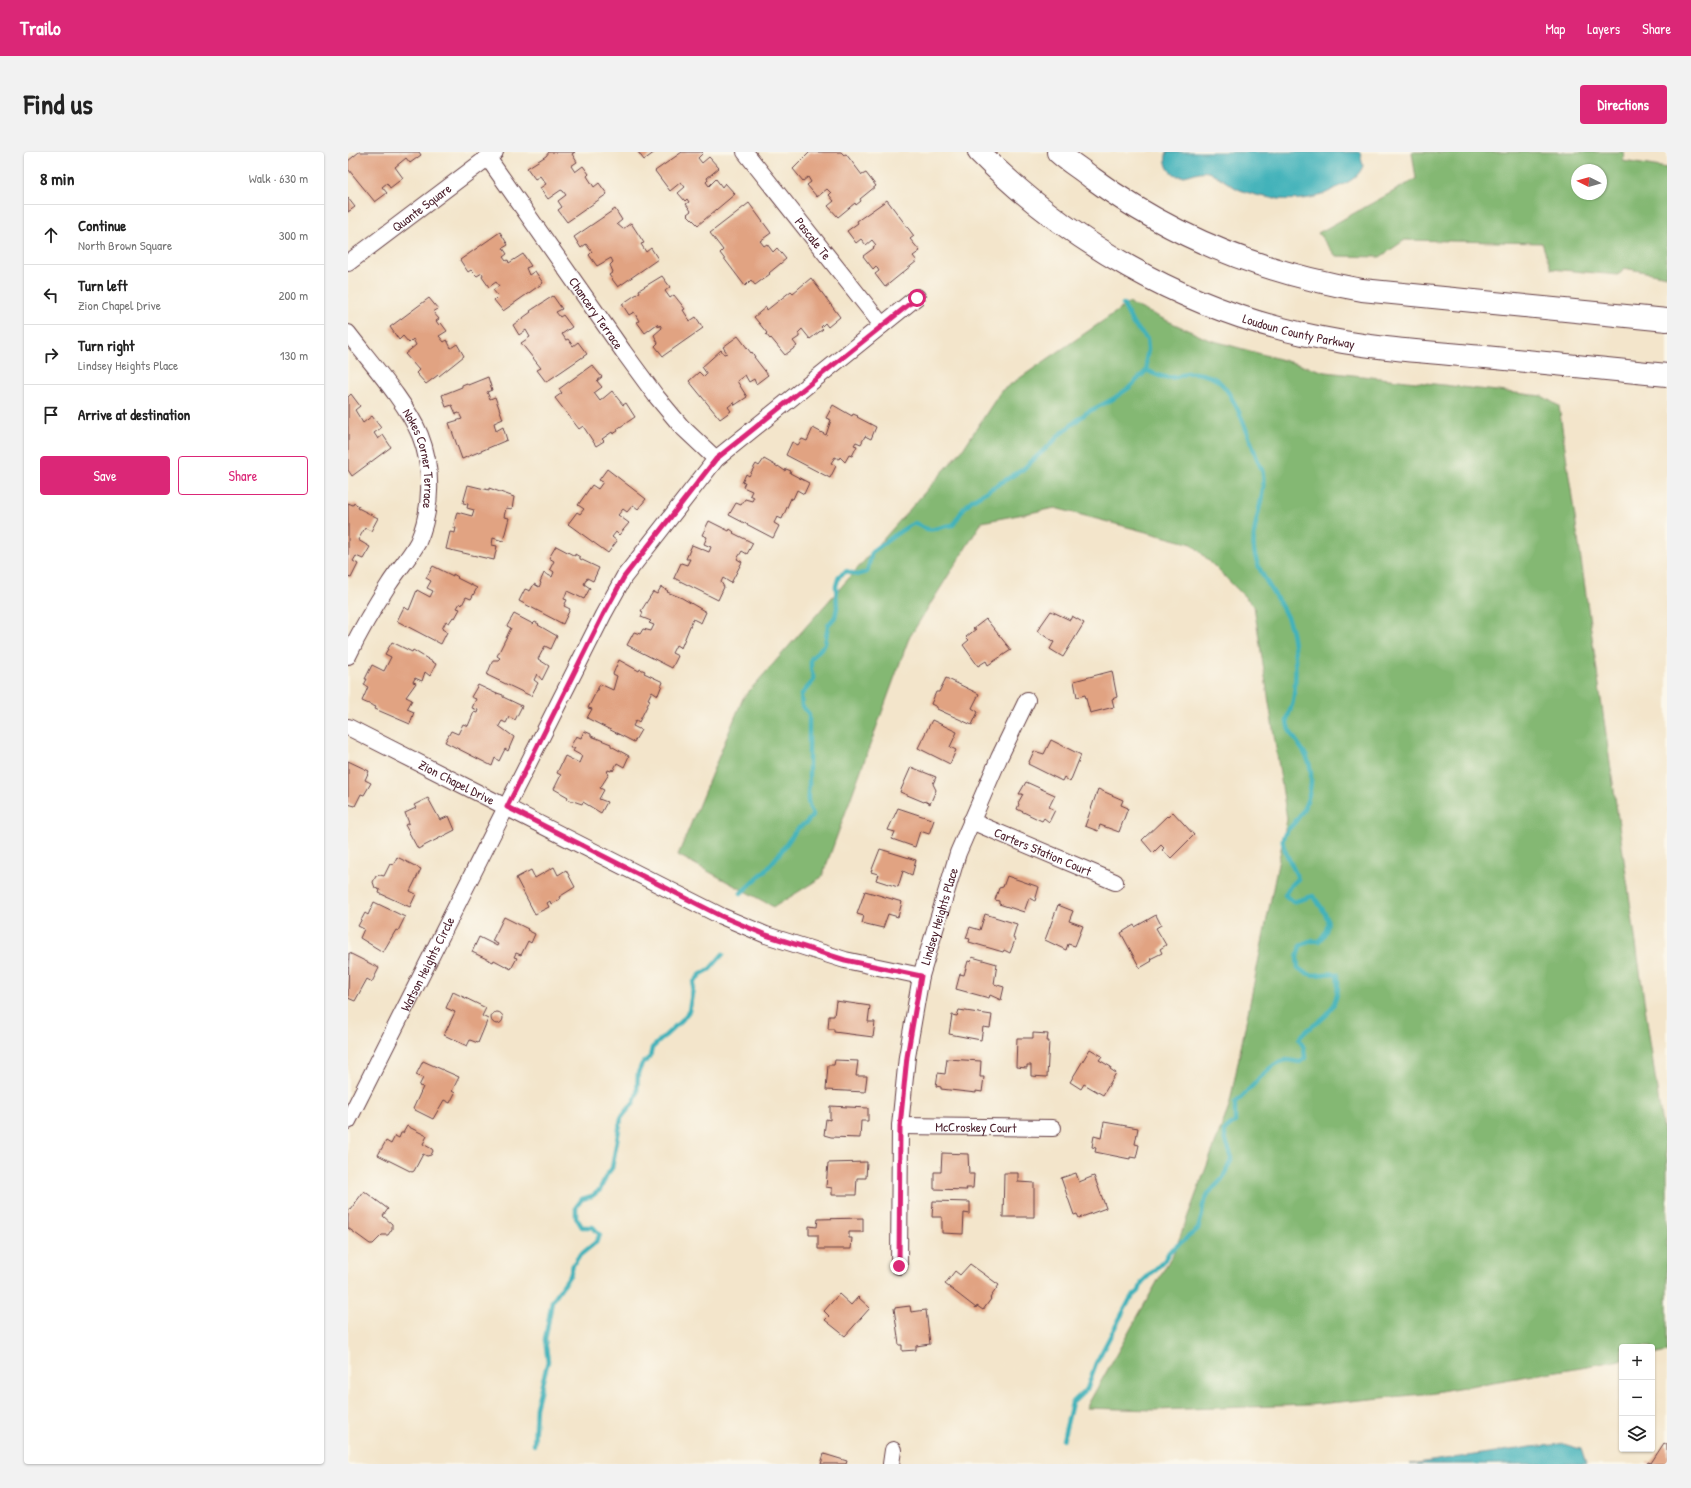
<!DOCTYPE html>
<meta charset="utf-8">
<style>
:root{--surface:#fff;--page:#f2f2f2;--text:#222;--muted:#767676;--line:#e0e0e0;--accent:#db2777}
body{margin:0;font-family:"Patrick Hand",sans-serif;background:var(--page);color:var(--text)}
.controls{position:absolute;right:12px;bottom:12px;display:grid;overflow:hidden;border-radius:4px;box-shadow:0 1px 3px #0004}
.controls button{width:36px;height:36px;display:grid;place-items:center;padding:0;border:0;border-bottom:1px solid var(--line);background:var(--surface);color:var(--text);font:20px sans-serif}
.compass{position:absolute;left:1223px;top:12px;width:36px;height:36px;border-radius:50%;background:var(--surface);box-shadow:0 1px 3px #0004;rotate:275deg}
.stop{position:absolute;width:12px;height:12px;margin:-9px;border:3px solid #db2777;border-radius:50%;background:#fff}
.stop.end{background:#db2777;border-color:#fff;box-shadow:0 1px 4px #0008}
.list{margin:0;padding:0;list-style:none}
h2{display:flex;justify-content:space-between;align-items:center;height:52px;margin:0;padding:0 16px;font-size:17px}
h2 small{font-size:13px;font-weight:400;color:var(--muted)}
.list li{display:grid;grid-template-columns:26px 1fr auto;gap:12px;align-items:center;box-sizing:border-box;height:60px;padding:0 16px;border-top:1px solid var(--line)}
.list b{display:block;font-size:15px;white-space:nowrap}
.list p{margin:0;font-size:13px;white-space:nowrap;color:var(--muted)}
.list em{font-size:13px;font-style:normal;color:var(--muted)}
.actions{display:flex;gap:8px;padding:12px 16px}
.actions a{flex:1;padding:9px 0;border:1px solid var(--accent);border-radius:4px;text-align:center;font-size:14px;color:var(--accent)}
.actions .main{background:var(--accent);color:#fff}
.icon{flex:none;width:22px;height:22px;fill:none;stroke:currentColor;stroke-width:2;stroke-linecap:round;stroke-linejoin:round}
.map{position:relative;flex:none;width:1319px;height:1312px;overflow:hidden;border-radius:4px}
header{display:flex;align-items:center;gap:24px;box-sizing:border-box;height:56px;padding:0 20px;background:var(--accent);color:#fff}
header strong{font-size:19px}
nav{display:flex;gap:22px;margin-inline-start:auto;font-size:14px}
.intro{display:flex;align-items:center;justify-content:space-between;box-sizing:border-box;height:96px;padding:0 24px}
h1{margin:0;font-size:28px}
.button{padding:10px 18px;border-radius:4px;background:var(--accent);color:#fff;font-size:14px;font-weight:700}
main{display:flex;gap:24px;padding:0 24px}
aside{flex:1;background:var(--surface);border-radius:4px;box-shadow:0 1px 3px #0004}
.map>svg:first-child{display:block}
.forest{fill:#84b873;stroke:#676c4f;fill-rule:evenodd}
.water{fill:#42b2ba;stroke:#466872}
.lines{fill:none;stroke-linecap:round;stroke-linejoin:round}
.stream{stroke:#42b2ba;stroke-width:4.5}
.building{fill:#e1a382}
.minor-casing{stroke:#633d43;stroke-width:18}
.primary-casing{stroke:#633d43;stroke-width:24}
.minor{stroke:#fff;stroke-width:16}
.primary{stroke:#fff;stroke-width:22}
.route{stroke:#db2777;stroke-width:5}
.labels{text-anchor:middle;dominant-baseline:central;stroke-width:3.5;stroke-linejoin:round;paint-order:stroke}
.street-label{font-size:13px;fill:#4a1f2b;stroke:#fbf7ec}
</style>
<header>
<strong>Trailo</strong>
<nav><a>Map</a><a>Layers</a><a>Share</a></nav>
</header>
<div class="intro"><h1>Find us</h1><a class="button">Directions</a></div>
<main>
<aside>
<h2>8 min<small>Walk · 630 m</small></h2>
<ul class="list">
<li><svg class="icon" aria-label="ahead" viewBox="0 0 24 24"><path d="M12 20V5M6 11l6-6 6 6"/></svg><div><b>Continue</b><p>North Brown Square</p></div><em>300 m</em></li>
<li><svg class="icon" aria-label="left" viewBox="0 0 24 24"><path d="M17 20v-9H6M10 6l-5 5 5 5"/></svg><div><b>Turn left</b><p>Zion Chapel Drive</p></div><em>200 m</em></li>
<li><svg class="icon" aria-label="right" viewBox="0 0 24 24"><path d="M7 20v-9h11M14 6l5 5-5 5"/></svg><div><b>Turn right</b><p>Lindsey Heights Place</p></div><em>130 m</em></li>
<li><svg class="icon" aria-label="arrive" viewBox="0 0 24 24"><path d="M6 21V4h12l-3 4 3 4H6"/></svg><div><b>Arrive at destination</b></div></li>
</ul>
<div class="actions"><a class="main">Save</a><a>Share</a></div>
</aside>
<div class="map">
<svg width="1319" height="1312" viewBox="0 0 1319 1312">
<rect width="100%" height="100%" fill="#fbf7ec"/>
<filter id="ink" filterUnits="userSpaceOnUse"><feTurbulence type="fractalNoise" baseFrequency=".025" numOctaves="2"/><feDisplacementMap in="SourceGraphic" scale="8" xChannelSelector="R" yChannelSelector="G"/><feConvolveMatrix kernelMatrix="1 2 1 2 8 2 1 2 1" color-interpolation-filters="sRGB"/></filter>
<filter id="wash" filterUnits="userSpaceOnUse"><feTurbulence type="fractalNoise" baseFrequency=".012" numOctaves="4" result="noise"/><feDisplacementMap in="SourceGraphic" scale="16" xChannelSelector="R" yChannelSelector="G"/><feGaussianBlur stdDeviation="0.9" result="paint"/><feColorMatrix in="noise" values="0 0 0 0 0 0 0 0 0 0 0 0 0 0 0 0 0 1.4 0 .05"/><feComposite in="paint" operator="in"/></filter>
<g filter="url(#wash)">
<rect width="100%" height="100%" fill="#f3e5cb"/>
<path class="forest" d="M1064,0H1276L1275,9L1319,16V124L1276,116L1270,123L1203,117L1194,91L1057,88L1032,105L988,104L970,81L1068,27ZM1229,18H1253V42H1229Z
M781,151L859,187L978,220L1194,244L1211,254L1319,1008V1200L1304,1203V1195H1274V1208L1075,1242L961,1253L807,1258L738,1256L827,1098L881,955L939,667L906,454L844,392L707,356L634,370L561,486L474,725L426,755L330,703L395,546L615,297L653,239Z"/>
<path class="water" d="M819,0H1012L1015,14C1010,26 1001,30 990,35C984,38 977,42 971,44C945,51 917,47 892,38C882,34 869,22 860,20C849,17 836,29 825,22C818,17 816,7 819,0Z
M1215,1292L1233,1297L1238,1312H1062L1183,1295Z"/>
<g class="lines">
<path class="stream" d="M393,741L418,718L432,701L449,677L458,671L465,663C459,652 459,645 461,633V562L454,554L453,543L466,528L463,517V507L477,492L480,473L487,465L489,456L488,434L491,424L499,419L509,423L519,420L524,400C538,391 552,377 567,371C586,383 585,375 605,373L616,356L624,348L674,318L705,290L711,283L738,261L765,247L782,235L799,218
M715,1288L724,1251L739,1237L748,1211L782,1147L791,1139L794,1130L816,1109L821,1100L850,1077L854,1063L855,1053L861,1041L875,1026L884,1006L879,992L876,979L887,970V951C901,941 921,909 939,908C943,908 948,910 952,910L957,906L956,896L951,887C959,876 965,875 974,867C988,856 992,838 989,822C971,819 968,829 950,816L949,805L952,794L961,789H971C988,771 977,760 965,744L945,750L937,743L942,734L950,727C947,717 933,696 935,687C936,680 943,675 947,670C958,656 964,640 963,622C962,598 941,587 939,570C939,564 944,555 945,549C949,527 948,497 943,476C935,448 910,426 906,398C903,373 918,346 915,322C914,316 910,310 908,304C901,284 886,240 869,228C861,223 849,220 839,221C835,221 832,225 828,225C817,227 807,223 799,218L798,208L800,198L799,187L785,172L775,152
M186,1293L188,1255L200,1209L197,1188L204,1149L222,1123L225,1113L231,1104L247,1091L252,1083L245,1075H234L228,1065V1055L234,1047L244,1044L252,1038L258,1024L264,1016L273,966L286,950L289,941L290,921L294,912L302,905L304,896L335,867L341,859L346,830L353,822L362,817L375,802"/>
</g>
<g id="blocks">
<path class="building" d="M11,0H71L73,3L62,11L58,6L47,15L55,26L42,36L39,31L34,35L39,41L27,50L0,17V9Z
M201,0H227L224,2L229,10L223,14L227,20L235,14L241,22L239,24L246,35L251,31L259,42L219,70L210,58L214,55L210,49L218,43L215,39L213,38L200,47L192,36L198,32L192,24L187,27L179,16L198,4Z
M290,0H307L296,8Z
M334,0H354L355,1L350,6L354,11L361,5L371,16L359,26L360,28L358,30L361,34L368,27L374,35L377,31L387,42L350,73L339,62L343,59L338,52L341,50L339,47L337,49L330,41L337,35L333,30L322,39L307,19Z
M462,0H493L496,3L498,2L514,23L518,21L528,34L512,47L513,49L508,53L507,51L490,65L480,54L486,49L481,43L483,41L479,37L469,45L459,33L463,30L460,25L455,29L445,17Z
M0,46L7,55L0,60Z
M539,48L566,84L562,87L572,99L565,104L569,109L537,135L527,122L531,119L528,114L525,117L515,104L526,96L525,95L528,93L524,88L518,93L513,87L508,91L499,79L510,71L509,69Z
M401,51L423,81L412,89L416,94L419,92L425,100L429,96L438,107L421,121L422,122L407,133L403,128L397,134L372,101L375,98L362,81Z
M267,57L274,68L269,72L275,77L283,71L296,91L293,92L298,100L303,96L310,107L270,135L261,123L265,120L262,113L265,110L263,106L249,114L241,103L244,100L238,92L233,96L226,85Z
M152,80L160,93L155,96L159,102L155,105L158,109L160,108L161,111L175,102L183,114L178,116L181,123L187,119L195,131L155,159L146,148L150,144L145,138L151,134L148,130L141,135L134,125L135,123L134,121L129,124L123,118L120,120L112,108Z
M314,124L322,135L317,139L322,146L326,143L337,157L335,158L342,169L348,165L355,176L315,204L307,194L310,191L306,183L314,176L312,173L311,175L309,172L297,181L289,170L291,169L286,160L281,163L274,152L292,140L291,138Z
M463,126L492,165L480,175L477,171L473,175L475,177L462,187L454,177L450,181L451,182V185L445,189L449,194L437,203L423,186L422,187L418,182L419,181L406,165L418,155L419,158L443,139L445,141Z
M205,144L214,157L208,160L212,165L215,163L224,175L214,182L218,188L220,187L225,194L230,190L239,202L198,230L189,218L193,216L173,191L182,185L178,178L171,183L165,173L183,160L182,159Z
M81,146L90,157L85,160L91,167L88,169L91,173L93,171L99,179L91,184L96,190L99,188L103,196L109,192L116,204L91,224L90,223L78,232L68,221L71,218L57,202L68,193L65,187L61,191L55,184L51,188L42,175Z
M390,184L403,201L404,200L407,205H406L420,223L408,232L406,227L401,230L397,223L389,229L399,245L387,253L386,250L380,255L383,259L372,267L341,229L351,220L356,225L359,222L354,215L373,198L376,202L379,201L375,195Z
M244,213L254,225L249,229L254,235L246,241L252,249L264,239L275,253L278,251L287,265L269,277L270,279L265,282L264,280L254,287L256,289L248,294L235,274L231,277L207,246L214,241L211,237Z
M140,225L144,238L139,240L142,247L147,245L155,267L146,271L148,279L155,275L159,288L114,307L101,271L114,267L111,261L108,262L104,253L98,255L94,243L114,235V233L119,231L120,233Z
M3,242L12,254L7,258L15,271L24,264L33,276L26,281L30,287L35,283L43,295L4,324L0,318V245Z
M485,253L504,264L505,262L510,264L509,265L528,275L523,287L517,284L513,292L508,290L506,293L509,294L504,304L501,303L497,310L492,305L491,307L487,305L483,311L488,314L482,326L438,303L444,290L450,293L454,287L459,289L465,276L478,283L483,268L478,266Z
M416,307L430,315V314L437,319L438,317L443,319L442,321L461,331L456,342L449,338L445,347L443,346L434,367L429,365L426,371L431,374L425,386L381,363L388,351L393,353L397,347L404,349L406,345L402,343L404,339L395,335L397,330L394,331L398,322L401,324L408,312L411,314Z
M259,317L298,347L290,357L285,353L279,360L275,357L270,363L281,371L271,383L268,380L264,385L269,389L260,401L220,372L229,360L232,362L236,357L230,353L244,333L250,337L255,330L251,328Z
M120,333L141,338V336L166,345L164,357L158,356L156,365L161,366L155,389L145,386L144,393L149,394L146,408L98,397L102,380L107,381L108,376H105L109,360L124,364L126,358L119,356L120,352L115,351Z
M0,351L5,353L6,351L11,354L10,356L30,366L23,379L17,376L10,388L22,395L15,407L8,404L5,409L10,412L3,426L0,425Z
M361,369L381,379L382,377L386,380L385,381L405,391L399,402L394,399L389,407L394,410L383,431L375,426L373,430L376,435L370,448L326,426L333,411L339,413L342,407H338L344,393L361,400L363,395L356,392L359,385L354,383Z
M208,394L227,404V402L232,405V407L251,416L245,429L239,426L236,432L242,436L236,447L219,439L216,447L219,448L216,454L222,457L215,472L171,449L177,437L182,439L186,432L191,435L193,431L192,430L196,421L204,425L206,420L202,417L206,409L201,406Z
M85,414L105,424V422L110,425L109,426L129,436L123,447L118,445L114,453L112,451L109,456L112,457L107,466L105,465L101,471L98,469L94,477L99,480L93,492L49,469L56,455L61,458L69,438L82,445L85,439L79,436L83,429L78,426Z
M313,435L320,439L319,440L334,446L358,460L353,471L345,467L333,496L328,493L324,501L330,504L324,516L279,493L286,480L292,482L295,477L303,479L306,473L301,471L303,469L293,465L295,460L293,459L305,440L309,442Z
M703,459L722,468L724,464L736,471L715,505L702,497L706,490L689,479Z
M166,462L185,472L187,470L191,472L190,473L209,484L203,497L197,494L190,507L201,514L194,528L189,522L186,528L190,531L183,544L139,523L145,508H150L152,506L149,504L163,476L159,474Z
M638,467L663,498L640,513L638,509L630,514L615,493L621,488L618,485L628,477H625Z
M44,490L64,500L65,498L88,512L82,524L77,520L74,529L67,526L65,530L68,531L58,545L64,548L59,557L66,560L62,572L27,557L28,555L14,549L20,535L16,533L19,527H17L24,513L36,519L43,505L37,502Z
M271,508L291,519L292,517L297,519L296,521L315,530L310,543L304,539L300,547L302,548L291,570L288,568L285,574L293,578L286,590L239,566L244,557L240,556L252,532L265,538L269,524L265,522Z
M764,519L769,545L764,547L766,555L742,561L737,543L729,545L726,529Z
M598,526L631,542L624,556L630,560L624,573L589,557V555L583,552L588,540H591Z
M130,533L149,542V541L155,543V545L174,554L167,568L161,565L158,571L154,569L151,574L166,585L160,599L157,597L151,609L147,606L144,614L97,590L103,579L110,582L115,572L120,574L126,560L129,561L130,558L124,556L128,547L123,545Z
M584,568L609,580L602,595L608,598L602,612L570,596Z
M236,579L243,582V584L263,592V594L281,604L276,615L269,611L265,619L264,617L263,619L260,618L259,621L261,622L252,636L256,638L251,647L259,650L253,661L235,650L234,652L219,647L220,645L206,637L213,623L209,621L217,604L231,611L234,604L225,599L227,596H222L228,584L233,586Z
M703,588L733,603L722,630L716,625L714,629L680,612L686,599L696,602Z
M0,609L21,619L17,628L23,631L16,643L13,642L7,654L0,652Z
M563,615L588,625L585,632L588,638L582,652L577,649L576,650L552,640Z
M678,630L707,643L701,655L707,658L701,670L696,666L694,669L669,657L671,652L670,651L675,642H671Z
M750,637L775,648L773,653L780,656L771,680L752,673L750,679L737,674Z
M80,646L92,668L101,664L107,678L70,697L57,673L61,671L57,661L68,656L66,653Z
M550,656L586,668L581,682L572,679L567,695L544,687L547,680L540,678Z
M825,660L846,683L823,706L814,698L816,696L813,693L805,701L794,688L819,664L820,665Z
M532,697L568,708L564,723L555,719L550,735L528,728L530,722L523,720Z
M49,705L73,717L62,739L68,742L62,755L31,741L32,738L27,736L25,730L28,724L32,723L36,724L42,712L45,713Z
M206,715L210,723L218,718L227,735L211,745L212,747L203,752L202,749L199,751L201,755L187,762L168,726L183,718L187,726Z
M659,724L691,735L687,749L681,746L676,760L651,752V749L647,748L651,736L655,735Z
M517,739L554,750L550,765L540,762L535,776L514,771L516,764L509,762Z
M26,750L57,765L50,779L48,778L35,800L12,786L16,777L10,774L17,761L20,763Z
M710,753L725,759L721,769L735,774L727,794L720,792L718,798L697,788Z
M637,762L669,772L665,785L667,788L662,801L656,798L655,800L621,790L622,787L618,786L622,775L632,778Z
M808,763L813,773L808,776L818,793L812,797L814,801L802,807L804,809L792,816L773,781L786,773L787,775Z
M156,765L180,777L179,778L187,782L183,791L180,789L173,803L168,801L166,805L169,806L163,817L146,808L145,810L124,800L131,785L149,794L150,792L144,789Z
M1,801L31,816L24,830L19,827L7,849L0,846Z
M624,805L649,812L646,832L656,835L653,848L642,843L641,846L608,837L612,822L616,823L620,809L623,810Z
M105,840L138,856L134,864L140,867L130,891L122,888L119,894L96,883L107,860L98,856Z
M488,849L522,854L520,870H527L525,885L486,880V877H480L481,864H486Z
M611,858L644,863L642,876L635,875L633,888L601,882L604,863L609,864Z
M143 866a6 6 0 1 1 12 0a6 6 0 1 1-12 0Z
M685,881L700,882L699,889H701L699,925L683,924V913H679V916L668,915L669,886H685Z
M742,897L754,904L751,908L763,915L762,917L768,921L755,943L736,932L733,937L722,930Z
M599,907L633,909L632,925H636L634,940L628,939V941L593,937V935L588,934L590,921L597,922Z
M487,908L510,909L508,924H519L517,940L478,938L480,913H486Z
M75,909L111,925L104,939L107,941L102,951L96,948L85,967L65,957L75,935L71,934L75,926L68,923Z
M482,954L520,956V969H513L512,986L483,985L476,983L478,967L482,968Z
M756,970L790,976L787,992L791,993L788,1006L782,1005V1007L747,1000L748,996L744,995L746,984L753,986Z
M59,974L79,984L75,992L84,997L85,999L83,1003L79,1004L75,1002L66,1019L64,1020L30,1003L38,989L43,992L47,984L51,986L53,981H55Z
M594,1001L620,1002L621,1022H626L625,1036H618L619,1038L586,1037V1020H593Z
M519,1010L518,1026H509L508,1043H484V1036L478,1035L480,1011Z
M656,1021H670V1030L686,1031V1065H655Z
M728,1021L731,1030L746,1024L758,1056L731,1066L729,1062L726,1063L713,1026Z
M16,1039L40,1057L35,1064L44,1072V1077L40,1083H34L25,1092H22L0,1076V1057L2,1058Z
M585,1049L622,1050V1062L616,1061L615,1082L594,1081V1065H584Z
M515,1066V1080H501V1086H504L503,1097H470V1083H461V1074L469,1075L470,1067Z
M622,1112L651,1133L642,1146L643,1147L635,1158L629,1154L628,1156L597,1132L607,1119L612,1123Z
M491,1142L503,1153L510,1145L522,1156L497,1184L477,1168L481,1164L476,1159Z
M562,1154L563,1160L578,1158L582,1192L568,1194V1198L554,1199V1193H551L546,1156Z
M1316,1291L1319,1293V1312H1299L1300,1310L1303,1311Z
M476,1302L499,1309L498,1312H473Z"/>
</g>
</g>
<g filter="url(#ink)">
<use href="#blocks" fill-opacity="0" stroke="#633d43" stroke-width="1"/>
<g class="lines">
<defs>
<g id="minor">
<path id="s1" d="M397,0L534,173"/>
<path id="s2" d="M140,6L275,199L308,244L333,274L368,307"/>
<path id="s3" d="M0,111L147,0"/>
<path id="s4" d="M0,181C22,210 58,250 72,283C85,315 84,358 70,390C62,405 50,418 41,432C26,455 12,479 0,504"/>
<path id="s5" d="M0,575L373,764L418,783L497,808L573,824"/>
<path id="s6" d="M623,669L767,730"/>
<path id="s7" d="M0,969L255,463L276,425L368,307L569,145"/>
<path id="s8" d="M552,974L705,976"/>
<path id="s9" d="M551,1114L552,974L559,905L573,824L610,701L651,606L679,548"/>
<path d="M543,1312L545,1298"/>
</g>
<g id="primary">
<path id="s10" d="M631,0C719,89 833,155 955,182C1015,196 1076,200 1137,205C1198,211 1258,217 1319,223"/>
<path d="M710,0C721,10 733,17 744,26C824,85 916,121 1014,138L1319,168"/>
</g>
</defs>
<use href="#minor" class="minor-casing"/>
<use href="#primary" class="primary-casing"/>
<use href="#minor" class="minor"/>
<use href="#primary" class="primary"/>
</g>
</g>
<g class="lines" filter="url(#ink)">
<path class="route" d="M551,1114L552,974L559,905L573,824L497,808L418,783L373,764L159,655L255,463L276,425L368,307L569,146"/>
</g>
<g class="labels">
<g class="street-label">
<text stroke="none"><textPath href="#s3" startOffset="92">Quante Square</textPath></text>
<text stroke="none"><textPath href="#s1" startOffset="110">Pascale Te</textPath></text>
<text stroke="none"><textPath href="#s2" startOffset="189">Chancery Terrace</textPath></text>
<text stroke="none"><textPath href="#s10" startOffset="372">Loudoun County Parkway</textPath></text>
<text stroke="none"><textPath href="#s4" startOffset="148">Nokes Corner Terrace</textPath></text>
<text stroke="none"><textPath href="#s5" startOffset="122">Zion Chapel Drive</textPath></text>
<text stroke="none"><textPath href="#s6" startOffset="78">Carters Station Court</textPath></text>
<text stroke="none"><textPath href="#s9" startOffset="354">Lindsey Heights Place</textPath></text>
<text stroke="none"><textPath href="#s7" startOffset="176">Watson Heights Circle</textPath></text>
<text stroke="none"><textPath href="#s8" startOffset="76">McCroskey Court</textPath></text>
</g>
</g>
</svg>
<div class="controls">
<button>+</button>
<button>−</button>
<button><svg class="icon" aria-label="layers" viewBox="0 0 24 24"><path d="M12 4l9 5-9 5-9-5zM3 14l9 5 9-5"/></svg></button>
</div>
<svg class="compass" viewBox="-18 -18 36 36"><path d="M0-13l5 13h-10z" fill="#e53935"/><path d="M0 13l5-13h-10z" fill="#767676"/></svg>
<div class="stop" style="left:569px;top:146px"></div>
<div class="stop end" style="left:551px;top:1114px"></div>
</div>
</main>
